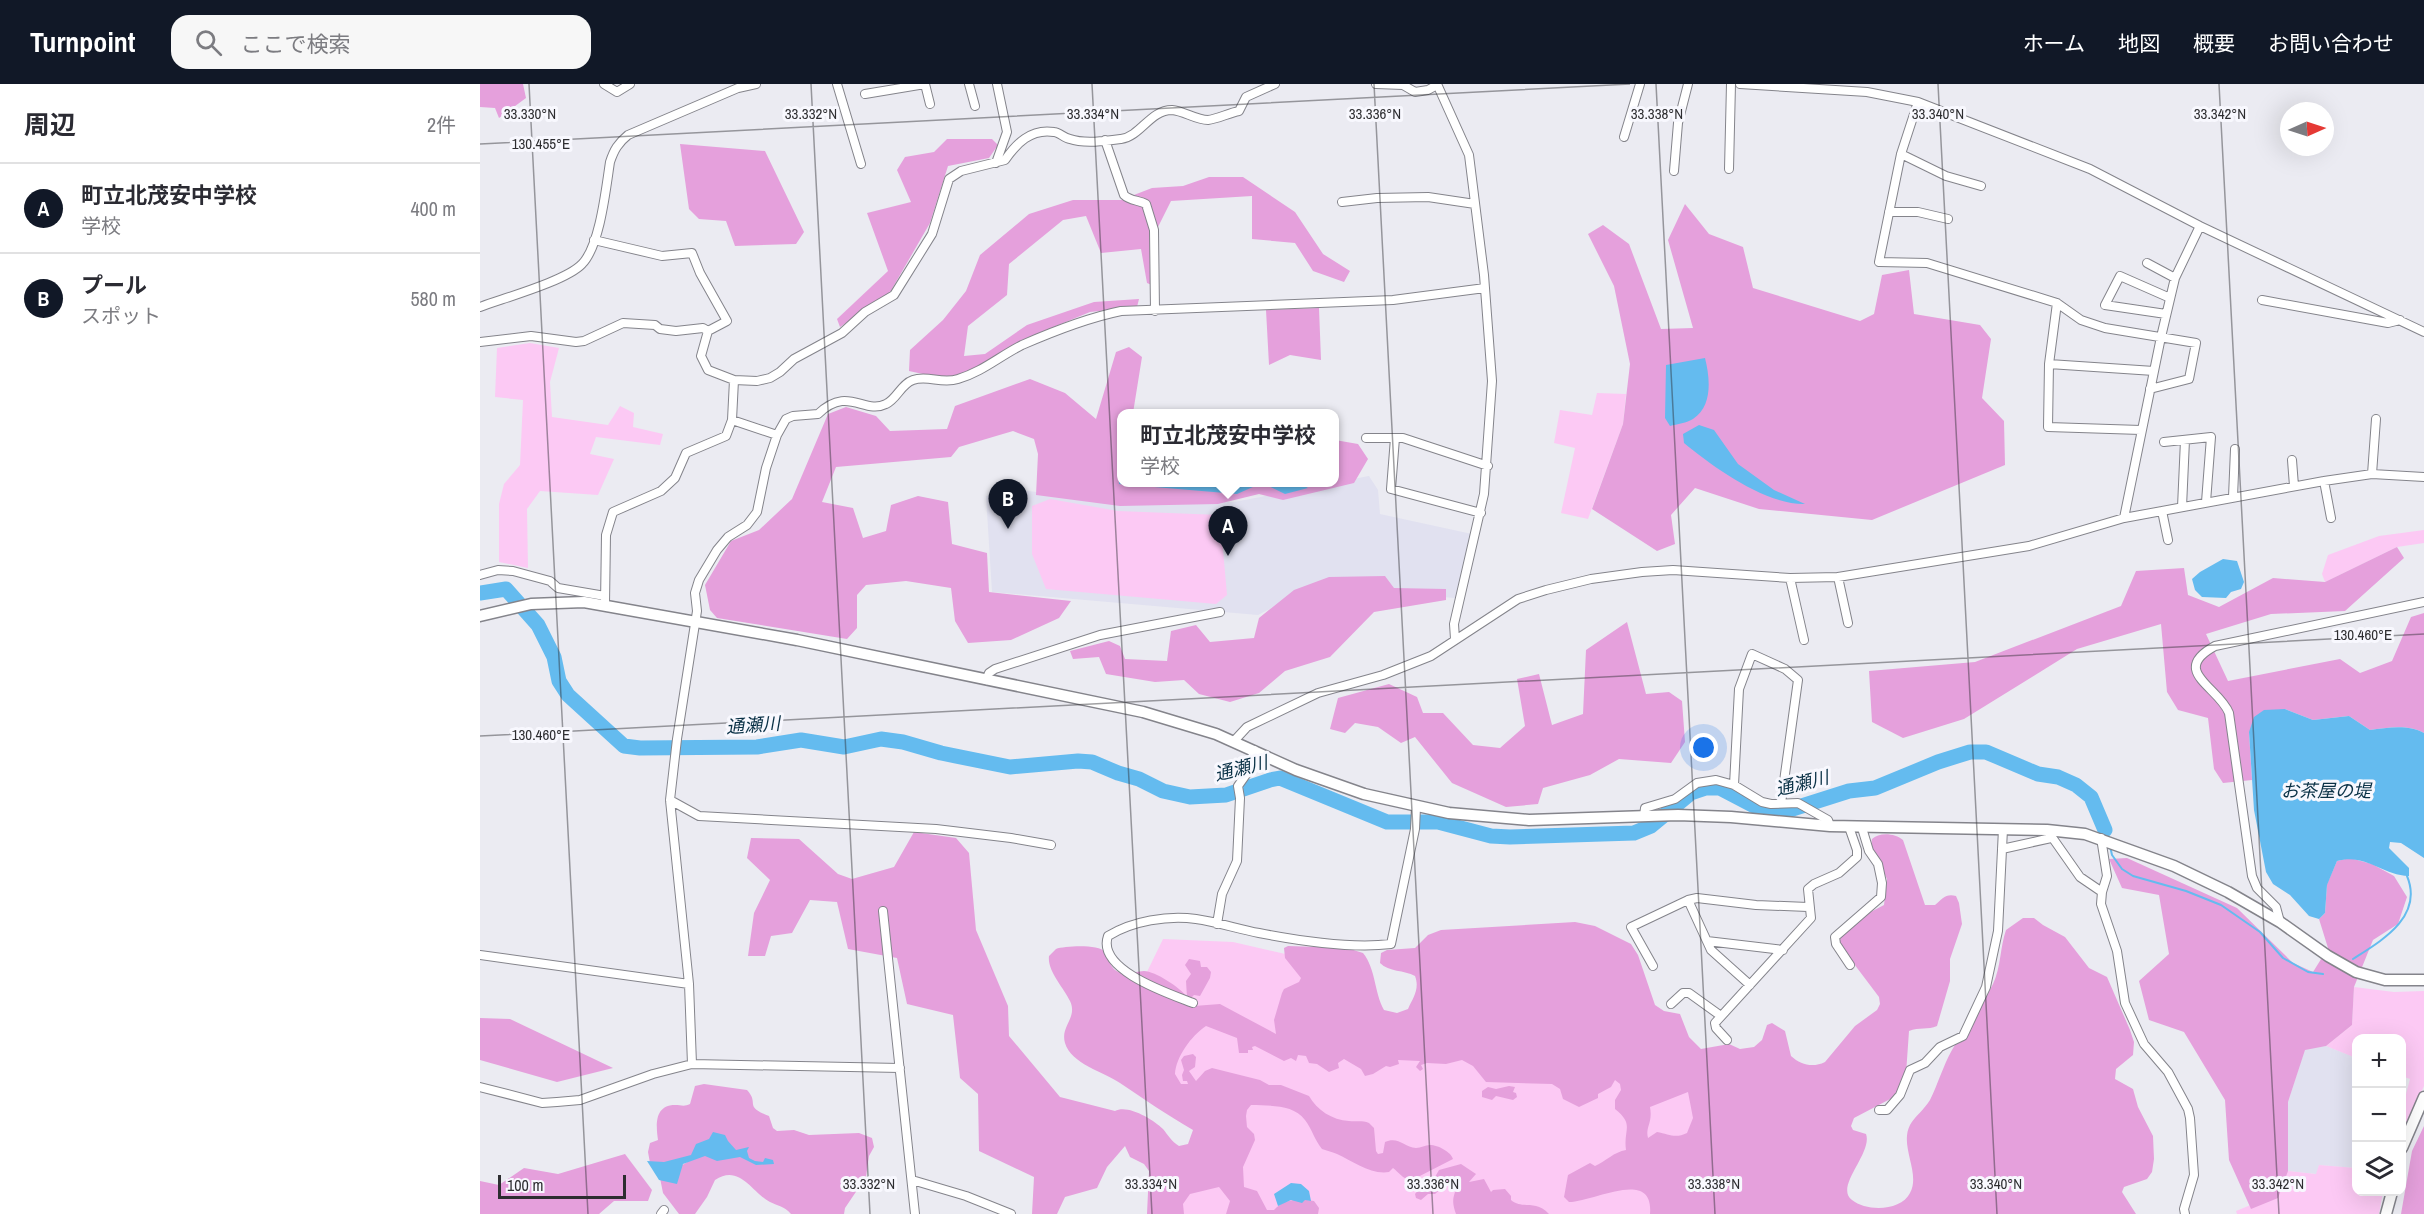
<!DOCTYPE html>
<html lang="ja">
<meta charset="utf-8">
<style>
:root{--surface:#fff;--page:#f7f7f7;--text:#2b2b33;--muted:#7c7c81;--line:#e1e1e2;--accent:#111827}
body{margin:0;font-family:"Archivo Narrow","Noto Sans JP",sans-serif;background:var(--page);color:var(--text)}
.controls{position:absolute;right:18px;bottom:18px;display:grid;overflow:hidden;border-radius:12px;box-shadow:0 6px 24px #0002}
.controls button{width:54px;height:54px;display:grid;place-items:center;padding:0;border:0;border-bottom:2px solid var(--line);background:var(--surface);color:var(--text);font:30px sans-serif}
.compass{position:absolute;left:1800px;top:18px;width:54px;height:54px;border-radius:50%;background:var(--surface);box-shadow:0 6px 24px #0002;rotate:87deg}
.scale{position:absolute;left:18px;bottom:15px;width:128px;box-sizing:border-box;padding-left:6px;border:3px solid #2d2d30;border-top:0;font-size:16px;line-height:21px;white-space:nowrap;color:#2d2d30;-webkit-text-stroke:4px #f8f8fe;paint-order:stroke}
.you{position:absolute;left:1224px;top:664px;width:21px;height:21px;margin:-15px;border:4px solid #fff;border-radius:50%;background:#1a73e8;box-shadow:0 0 0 9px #1a73e833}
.badge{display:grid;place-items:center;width:39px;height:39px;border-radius:50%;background:var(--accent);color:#fff;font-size:20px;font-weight:700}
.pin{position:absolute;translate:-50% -50px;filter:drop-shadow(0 2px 3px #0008)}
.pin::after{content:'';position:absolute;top:32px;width:21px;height:18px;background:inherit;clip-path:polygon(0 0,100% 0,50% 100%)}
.popup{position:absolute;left:637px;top:325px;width:222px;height:78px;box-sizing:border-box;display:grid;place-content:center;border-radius:12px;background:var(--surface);filter:drop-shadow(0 2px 4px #0005);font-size:20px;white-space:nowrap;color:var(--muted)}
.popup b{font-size:22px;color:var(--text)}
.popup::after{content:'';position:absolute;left:50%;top:100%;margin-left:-12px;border:12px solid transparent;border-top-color:var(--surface)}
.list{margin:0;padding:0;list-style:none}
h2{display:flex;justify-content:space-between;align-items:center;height:78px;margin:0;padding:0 24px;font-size:26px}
h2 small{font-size:20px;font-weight:400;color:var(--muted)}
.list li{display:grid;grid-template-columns:39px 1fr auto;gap:18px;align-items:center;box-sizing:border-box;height:90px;padding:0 24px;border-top:2px solid var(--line)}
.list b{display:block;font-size:22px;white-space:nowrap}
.list p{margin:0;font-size:20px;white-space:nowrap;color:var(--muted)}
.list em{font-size:20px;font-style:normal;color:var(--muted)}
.icon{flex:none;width:33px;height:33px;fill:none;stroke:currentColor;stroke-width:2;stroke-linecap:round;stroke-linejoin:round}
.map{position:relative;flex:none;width:1944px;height:1130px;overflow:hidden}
header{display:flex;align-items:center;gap:36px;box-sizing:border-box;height:84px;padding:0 30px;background:var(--accent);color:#fff}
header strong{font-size:28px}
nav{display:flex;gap:33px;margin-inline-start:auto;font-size:21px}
.search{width:420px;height:54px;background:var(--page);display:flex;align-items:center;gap:15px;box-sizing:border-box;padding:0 21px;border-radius:18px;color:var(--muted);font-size:22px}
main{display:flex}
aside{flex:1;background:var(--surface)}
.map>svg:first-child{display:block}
.built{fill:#e1e1f0}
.green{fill:#fcc9f4}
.forest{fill:#e5a0dc;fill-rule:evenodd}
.water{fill:#64bbef}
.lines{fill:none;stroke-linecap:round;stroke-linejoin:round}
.stream{stroke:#64bbef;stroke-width:2}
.river{stroke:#64bbef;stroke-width:15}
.minor-casing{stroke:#84848b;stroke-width:10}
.tertiary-casing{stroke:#84848b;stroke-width:13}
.minor{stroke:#fff;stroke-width:8}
.tertiary{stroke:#fff;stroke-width:10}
.ticks{fill:none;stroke:#2d2d30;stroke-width:1.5;stroke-opacity:0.45}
.labels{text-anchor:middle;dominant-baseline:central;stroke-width:6;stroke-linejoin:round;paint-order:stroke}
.water-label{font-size:18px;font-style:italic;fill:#0a3146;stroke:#f8f8fe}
.ticks-label{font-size:15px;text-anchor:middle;fill:#2d2d30;stroke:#f8f8fe;stroke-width:6;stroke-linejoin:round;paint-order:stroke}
</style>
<header>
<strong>Turnpoint</strong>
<div class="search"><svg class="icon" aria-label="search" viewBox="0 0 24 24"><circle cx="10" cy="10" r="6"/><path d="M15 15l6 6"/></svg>ここで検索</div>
<nav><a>ホーム</a><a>地図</a><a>概要</a><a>お問い合わせ</a></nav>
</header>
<main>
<aside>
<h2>周辺<small>2件</small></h2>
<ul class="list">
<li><span class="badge">A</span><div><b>町立北茂安中学校</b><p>学校</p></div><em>400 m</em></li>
<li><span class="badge">B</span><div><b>プール</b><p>スポット</p></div><em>580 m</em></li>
</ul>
</aside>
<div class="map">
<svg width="1944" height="1130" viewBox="0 0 1944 1130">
<rect width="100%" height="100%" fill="#ebebf2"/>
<path class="built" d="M889,392L898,406L900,430L992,450L975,514L911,509L823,508L778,531L512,508L506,412L548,407L645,418H754Z
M1846,962L1876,974V1084L1839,1081L1837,1090L1808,1087V1018L1825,965Z"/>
<path class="green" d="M50,259L79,264L70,298L72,333L128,341L140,322L154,329L153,343L183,350L180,361L116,353L110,370L134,375L118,411L60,407L47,425L48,484L19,478V420L24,400L40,381L43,316L15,313L17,264Z
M1117,309L1146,310L1143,340L1108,435L1081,429L1095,364L1074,359L1080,326L1112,331Z
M570,415L638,427L740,431L747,511L736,520L566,505L552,470V422Z
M1944,446V459L1917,463L1845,498L1842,490L1848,471L1899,452Z
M683,855L753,858L832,876L864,943L1159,958L1340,1130H678L725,1047L630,897L665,892Z
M1874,903L1914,908L1944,907V1002L1922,1052V1025L1930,995L1922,992V954H1876V974L1846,962L1872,941Z
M1839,1081L1876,1084V1108H1903L1899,1130H1757L1756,1127L1778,1118L1808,1087L1836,1090Z"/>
<path class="forest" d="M0,0H43L46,14L19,34L15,24L0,23Z
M467,55H512L518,61L509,74L468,82L450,139L409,210L360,243L357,235L408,187L387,129L431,118L417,86L425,73L454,68Z
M200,60L285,67L324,148L316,160L255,162L246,137L219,135L209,125Z
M729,93H763L815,128L843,170L870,187L864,198L833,187L815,159L772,155V112L691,117L677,145L679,204L667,199L661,165L621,169L606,132L583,136L529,180L527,211L488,242L484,272L505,270L547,241L614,218L659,215L657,223L610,228L542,256L494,286L466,295L429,287L430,266L463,236L486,207L500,171L549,130L593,116H641L672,104L703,102Z
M1205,120L1229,150L1263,163L1273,204L1380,237L1394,230L1402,191L1429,186L1434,230L1500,241L1511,255L1502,314L1524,337L1525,381L1392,436L1279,425L1215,404L1191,431L1195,460L1177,467L1112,425L1143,340L1150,280L1134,202L1108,150L1123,141L1149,160L1181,245L1213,244L1188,156Z
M839,224L841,276L810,271L789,281L786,226Z
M649,263L662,273L653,329L642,330V398H855V356L878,360L888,375L874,399L803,416L779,410L738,420L640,422L556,411L558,370L554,355L533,347L479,363L471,373L356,383L342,418L373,424L383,454L406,447L411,421L438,412L468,418L472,460L507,469L509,508L591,517L579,534L531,556L488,559L475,537L471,504L426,497L386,501L377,511V544L367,555L237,534L230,526L225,501L251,457L279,446L312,415L348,330L366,323L396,332L410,347L467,345L475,322L550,295L585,309L616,335L636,268Z
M1917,463L1924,474L1865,527L1791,530L1726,550L1748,597L1860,575L1880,589L1912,577L1931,533L1944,529V649C1928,640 1907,644 1890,646L1869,632L1833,636L1805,625L1769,648L1772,696L1743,699L1734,685L1728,634L1698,626L1687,608L1681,540L1597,565L1484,635L1423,654L1392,638L1389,587L1495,578L1641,522L1656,487L1704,484L1708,511L1739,523L1793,494L1845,498Z
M905,492L914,504L966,505V516L894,528L850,573L805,587L779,609L750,618L719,610L704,596L675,598L626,590L619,573L593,575L590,567L629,557L640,562L645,575L687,577L691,547L716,541L730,558L774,554L779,534L814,506L849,493Z
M1147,538L1166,610L1189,608L1202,617L1205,658L1191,679L1139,675L1110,691L1063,704L1058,720L1026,723L972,699L935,653L921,659L898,643L875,639L865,649L850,645L858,614L909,600L937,613L943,629H963L993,661L1020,664L1045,642L1037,595L1059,590L1072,641L1103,630L1106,566Z
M434,748L476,754L489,769L496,846L528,922L529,952L580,1013L635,1027C647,1020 673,1035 683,1045C688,1051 692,1058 699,1062L708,1060L713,1046C687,1031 664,1015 640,999C624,988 591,980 585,959C580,942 598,934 590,917C584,904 567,887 569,872L576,865C585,862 619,860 625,868C631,876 629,885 641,889C650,891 656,887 664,887C675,887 701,904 707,913L706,897L711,890L705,881L709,875L720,877L721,883H727L731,888L730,894L720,912L714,911L711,914H707L714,922L740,920L796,950L794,936L802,909L804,905L819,898L821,894L805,874L804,864L808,862L867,864L883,869C896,885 894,908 904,926L917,929L928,925C933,914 940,905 935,892C924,886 909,888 900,879L901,869L907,866L935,864L948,851L961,846L1095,838L1115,842L1151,860L1158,871L1175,921L1184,927L1200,930L1209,953L1221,965L1249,960L1260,965L1274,963L1282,956L1287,941L1292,939L1305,947L1311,972C1321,981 1333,984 1345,978L1375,942L1397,926L1400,920L1399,913L1359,860L1361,853L1383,832L1404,821L1407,795L1391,763L1392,755C1399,748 1415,749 1423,756L1445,821H1455C1462,815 1466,809 1476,812L1479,819L1482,840L1470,875V897L1457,942C1448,946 1439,943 1429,947L1426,990L1414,1013L1374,1034L1371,1042L1373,1046L1386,1050C1393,1069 1354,1103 1372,1116C1387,1128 1421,1127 1430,1109C1441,1089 1419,1062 1430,1041C1435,1032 1444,1026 1450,1016C1458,1000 1463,982 1472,966C1485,943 1502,923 1513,900C1521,883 1520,863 1526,846L1543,834H1554L1563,841L1585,853L1609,884L1627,893L1650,946L1654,958L1653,971L1636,985L1635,995L1653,1005L1658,1023L1673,1052L1674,1075L1672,1088L1667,1095L1644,1103L1642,1108L1656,1130H1170C1174,1083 1114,1118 1089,1118L1084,1113L1088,1091L1110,1079L1115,1082C1126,1077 1134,1068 1146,1066C1143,1045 1155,1041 1135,1025V1016L1141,1006L1140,1000L1135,996L1131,1003L1118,1010V1014L1099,1023L1083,1015L1080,1005L1072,1000L1006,998L993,982L982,976L966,980L947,979L941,981L943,985L940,987L936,983L940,977L918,976L919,980L910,983L906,982L893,990L885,992L881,985L864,975L858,979L859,984L849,988L837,980L829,979L826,972L818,971L816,977L811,974L804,977L775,962L772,963L773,966H768V969H759L757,954L726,942C711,952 696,973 695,990L701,1000H708L707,997H703L702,991L704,986L701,976L704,972L713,970L716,973L715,983L709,987L716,997L725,987L732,984L780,996L789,1001H801L829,1012C837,1026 852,1036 869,1037C876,1038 882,1036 889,1039L894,1044L896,1067L898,1070L903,1069L905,1058C918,1052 924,1063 936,1064C941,1064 945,1061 950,1061C958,1061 971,1068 973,1075L934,1095C923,1097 920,1089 913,1084L909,1088C891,1091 872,1077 857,1070C853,1068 847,1067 842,1065C835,1057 832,1045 825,1036C813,1020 790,1022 771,1021L767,1026L766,1032L767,1043L774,1050L775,1056L763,1083L764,1103L777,1107L787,1126H794C805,1114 818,1115 834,1117L839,1124L838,1130H746L750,1117L739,1103L710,1110L703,1120L704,1130H667L669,1087L664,1080L650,1073L645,1062L627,1083L617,1104L585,1113L577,1130H552L554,1093L499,1067L498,1010L480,994L473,931L427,920L417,874L368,865L357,818L330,816L312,849L291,852L285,872H268L274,829L290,796L267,774L271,754L319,755L358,790L372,795L414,783ZM1208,1008L1213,1034L1207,1049C1195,1055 1189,1050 1177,1048L1168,1054C1165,1043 1173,1039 1170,1023Z
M1647,774L1757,824L1813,879L1833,888L1848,864L1839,835L1845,829L1847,800L1857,777L1870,774L1892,780L1914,792L1927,813L1918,840L1893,856L1874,903L1872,941L1846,962L1825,966L1808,1018V1087L1798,1114L1771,1125L1749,1076L1745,1016L1704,948L1669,936L1659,897L1689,870L1679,811L1642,804L1629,775Z
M0,934L30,935L133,984L77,998L0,976Z
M224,1000L267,1006C280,1020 263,1022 289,1032L293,1044L297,1047L314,1046L329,1051L379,1049L392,1054L394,1063L389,1072L386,1093L365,1124L364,1130H311C304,1122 298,1122 290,1118C273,1110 260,1079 235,1096L227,1113L215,1130H199L183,1109L180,1094L221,1070L264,1069L219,1067L200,1080L170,1079L168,1068L170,1059L178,1056C176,1042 174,1021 195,1021C201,1021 204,1023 210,1020L215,1002Z
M1029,1002L1035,1003L1033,1008L1036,1009L1037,1013L1033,1016L1016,1012L1012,1016L1002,1013V1007L1008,1003L1016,1005Z
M1944,1042V1130H1921L1932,1067Z
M145,1070L172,1106L168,1117H134L119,1130H0V1097L19,1101L44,1084L78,1090Z
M981,1080L996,1090L989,1098L1004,1095L1011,1108L1013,1106L1025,1105L1031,1112V1116C1043,1126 1055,1115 1069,1130H976C973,1121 972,1117 975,1108L980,1106L979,1103L965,1101L955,1110H948L941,1116L936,1114L935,1110L949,1094L955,1093L959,1086Z"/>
<path class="water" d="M1225,274C1230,294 1233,322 1213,335C1207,339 1197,340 1190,342L1185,334L1186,281Z
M1219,341L1234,346L1258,380L1294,406L1325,420C1286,421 1233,383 1204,359L1203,350Z
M641,376L642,398H818L828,404L805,410L782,399L757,410L639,400L638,382Z
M1743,475L1757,477L1764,498L1761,505L1751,508L1746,514L1722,513L1715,506L1712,495L1720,488Z
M1805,625L1833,636L1869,632L1890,646C1907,644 1928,640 1944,649V774L1921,759L1910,758L1909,764L1929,784V792C1901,791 1886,769 1857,777L1847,801L1845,829L1839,835L1829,832L1810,811L1793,800L1786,788L1774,726L1769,648L1774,633L1784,626Z
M233,1048L245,1051L248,1057L256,1066L269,1063L267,1067L269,1074L275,1077L283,1078L285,1074L293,1076L294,1080L276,1081L260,1073L237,1077L225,1072L203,1080L197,1100L179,1096L167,1077L184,1078L211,1071L216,1060L229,1055Z
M811,1099L821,1100L829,1107L831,1117L825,1116L822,1119L811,1116L798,1122L794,1110Z"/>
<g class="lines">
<path class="stream" d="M1625,746L1627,754
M1630,762L1632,771L1642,785L1653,792L1706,807L1741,821L1780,848L1803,874L1828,888L1843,890
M1873,875C1901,857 1944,833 1927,792"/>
<path class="river" d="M0,509L26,505L58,541L74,573L79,597L88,611L144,662L160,664L277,663L321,656L364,663L401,655L423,658L461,669L530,683L598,677L612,678L638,689L659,695L683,707L710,713L746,711L790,696L800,694L907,738H958L1011,752L1030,753L1154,749L1171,742L1211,709L1226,704H1240L1284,727H1306L1369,707L1395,704L1458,678L1490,668H1506L1558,690L1578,693L1596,701L1611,713L1625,746"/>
<defs>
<path id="minor" d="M124,0L137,8L150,0
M357,0L381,80
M445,0L450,20
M489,0L495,22
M896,0L923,1L935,8L948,6L957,1
M957,0L989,71L1004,191L1012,297L1004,410L974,540L975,555
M1260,0L1387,8L1438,18L1610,85L1720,142L1944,248
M385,10L445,0
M1438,18L1421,70L1399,178L1447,179L1577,219L1601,236L1625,244L1716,259L1709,295L1670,305
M1144,53L1160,0
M625,56L644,111C650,117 659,116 666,120L674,146L675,227
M1421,70L1466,92L1501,102
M516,79L527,48L517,0
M1249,85L1251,0
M1194,87L1198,39L1208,0
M862,118L897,114L948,113L995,120
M1409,128H1438L1468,135
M114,156L182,172L212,169L220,189L247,237L228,247
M1667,179L1695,194
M1782,216L1908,239L1920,236
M1577,219L1569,280L1568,343L1661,346
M0,223C24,214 86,197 102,180C120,162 126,104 130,78C134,66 138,59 148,51L258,4L276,0
M1686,230L1625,221L1640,192L1690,214
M0,258L51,252L96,258L104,257L143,239L175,241L180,245L196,247L223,244L228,247L221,272L228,286L254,296L277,297L290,294L300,288L314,275L362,249L385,228L414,211L452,150L469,95L481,87L525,76C536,60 551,44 574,48C579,48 584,54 590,55C604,60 626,57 641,55C661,52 670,26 692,26C704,27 716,36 728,36C737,35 749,29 759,27L766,13L795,0
M1569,280L1674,287
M252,336L254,296
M886,354H923L1008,382
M915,354L911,405L1001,429
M1684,358L1731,353L1726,418
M1812,376L1814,402
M1892,390L1896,335
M1844,397L1851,434
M1753,413L1755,365
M1702,423L1705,356
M1682,427L1688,456
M1644,434L1681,253L1695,194L1720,142
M0,491L18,486L33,487L70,497L78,504L125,512
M1358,493L1368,539
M1310,494L1324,556
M125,520L126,451L133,428L181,407L195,394L206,369L246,352L252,336L297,351
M506,596L509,589L515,585L620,551L740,528
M754,657L767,643L838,609L903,591L951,572L1038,515L1066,506L1111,495L1162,488L1193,486L1310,494L1358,493L1549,462L1644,434L1844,397L1892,390L1944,393
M1254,701L1259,605L1272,570L1305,585L1318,596L1301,719
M190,716L219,732L456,745L531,754L571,761
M1164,732L1165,724L1195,715L1217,699L1236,696L1254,701L1282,718L1291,720L1318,719L1348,736L1350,742
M1567,746L1600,793L1622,808
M1621,754L1627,792L1622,808L1621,820L1637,867L1645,919L1664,960L1688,988L1708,1025L1710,1034L1714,1091L1704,1125L1705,1130
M1522,765L1571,754
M1208,816L1231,866L1270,901
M403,827L435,1130
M1800,838L1796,823L1777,804L1772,792L1749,629C1739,603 1689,587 1735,562L1944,518
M737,840L742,810L757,777L760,714L758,702L770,685L774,666
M1227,857L1303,866
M0,871L209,900
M1370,881L1356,860L1355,853L1401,813L1402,799L1398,780L1389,767L1382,744
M1173,882L1151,843L1208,816L1217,814L1276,821L1328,823
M713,919C690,910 616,886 628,852C652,837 688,831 716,835C737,838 758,845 779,849C820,857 870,865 911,860L935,745L936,723
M1191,920L1203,909H1209L1241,932
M1247,956L1236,944L1235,939L1331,834L1328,805L1334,800L1359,789L1377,773V766L1369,743
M212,980L209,900L190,716L197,655L217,527L215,509L219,496L237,466L248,453L267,441L277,428L286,384L297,351L306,335L313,332L338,330C368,301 384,331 406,320C417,315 421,300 433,296C447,291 462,300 478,295C502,288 520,272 542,261C574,247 607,234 641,227L913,216L1005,204
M0,1003L62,1019L77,1018L100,1016L173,990L212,980L420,984
M1399,1026H1407L1420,1011L1430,986L1445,979L1460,963L1483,952L1506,903L1518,847L1523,745
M432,1096L486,1112L531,1130
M181,1130L184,1126"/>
<path id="tertiary" d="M0,532L51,520L104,518L317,556L663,628L736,650L816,686L884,710L969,729L1049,736L1198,731L1251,733L1350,742L1567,746L1605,750L1694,782L1748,808L1800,838L1848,872L1876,888L1905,896H1944
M1922,1064L1944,1013
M1906,1130L1912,1108"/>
</defs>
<use href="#minor" class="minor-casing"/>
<use href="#tertiary" class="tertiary-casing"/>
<use href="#minor" class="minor"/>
<use href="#tertiary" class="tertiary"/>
</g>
<path class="ticks" d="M49,0L108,1130M331,0L390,1130M612,0L672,1130M894,0L953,1130M1176,0L1235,1130M1458,0L1517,1130M1739,0L1799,1130M0,60L1150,0M0,652L1944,550"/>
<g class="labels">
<g class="water-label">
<text transform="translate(273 641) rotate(-4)">通瀬川</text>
<text transform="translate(761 684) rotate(-14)">通瀬川</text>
<text transform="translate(1322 699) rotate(-14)">通瀬川</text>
<text x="1846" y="706">お茶屋の堤</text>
</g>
</g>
<g class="ticks-label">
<text x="50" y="35">33.330°N</text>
<text x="331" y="35">33.332°N</text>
<text x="613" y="35">33.334°N</text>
<text x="895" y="35">33.336°N</text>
<text x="1177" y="35">33.338°N</text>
<text x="1458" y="35">33.340°N</text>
<text x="1740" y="35">33.342°N</text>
<text x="61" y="65">130.455°E</text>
<text x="1883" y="556">130.460°E</text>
<text x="61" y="656">130.460°E</text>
<text x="389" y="1105">33.332°N</text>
<text x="671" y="1105">33.334°N</text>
<text x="953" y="1105">33.336°N</text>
<text x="1234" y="1105">33.338°N</text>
<text x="1516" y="1105">33.340°N</text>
<text x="1798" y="1105">33.342°N</text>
</g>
</svg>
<div class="controls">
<button>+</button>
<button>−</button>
<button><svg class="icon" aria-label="layers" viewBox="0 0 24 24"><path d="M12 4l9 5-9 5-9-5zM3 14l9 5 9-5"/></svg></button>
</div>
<svg class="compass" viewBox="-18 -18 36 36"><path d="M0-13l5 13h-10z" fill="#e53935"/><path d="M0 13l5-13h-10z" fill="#7c7c81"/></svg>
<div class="scale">100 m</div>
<div class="you"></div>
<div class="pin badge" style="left:748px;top:472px">A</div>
<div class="popup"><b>町立北茂安中学校</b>学校</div>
<div class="pin badge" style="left:528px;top:445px">B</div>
</div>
</main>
